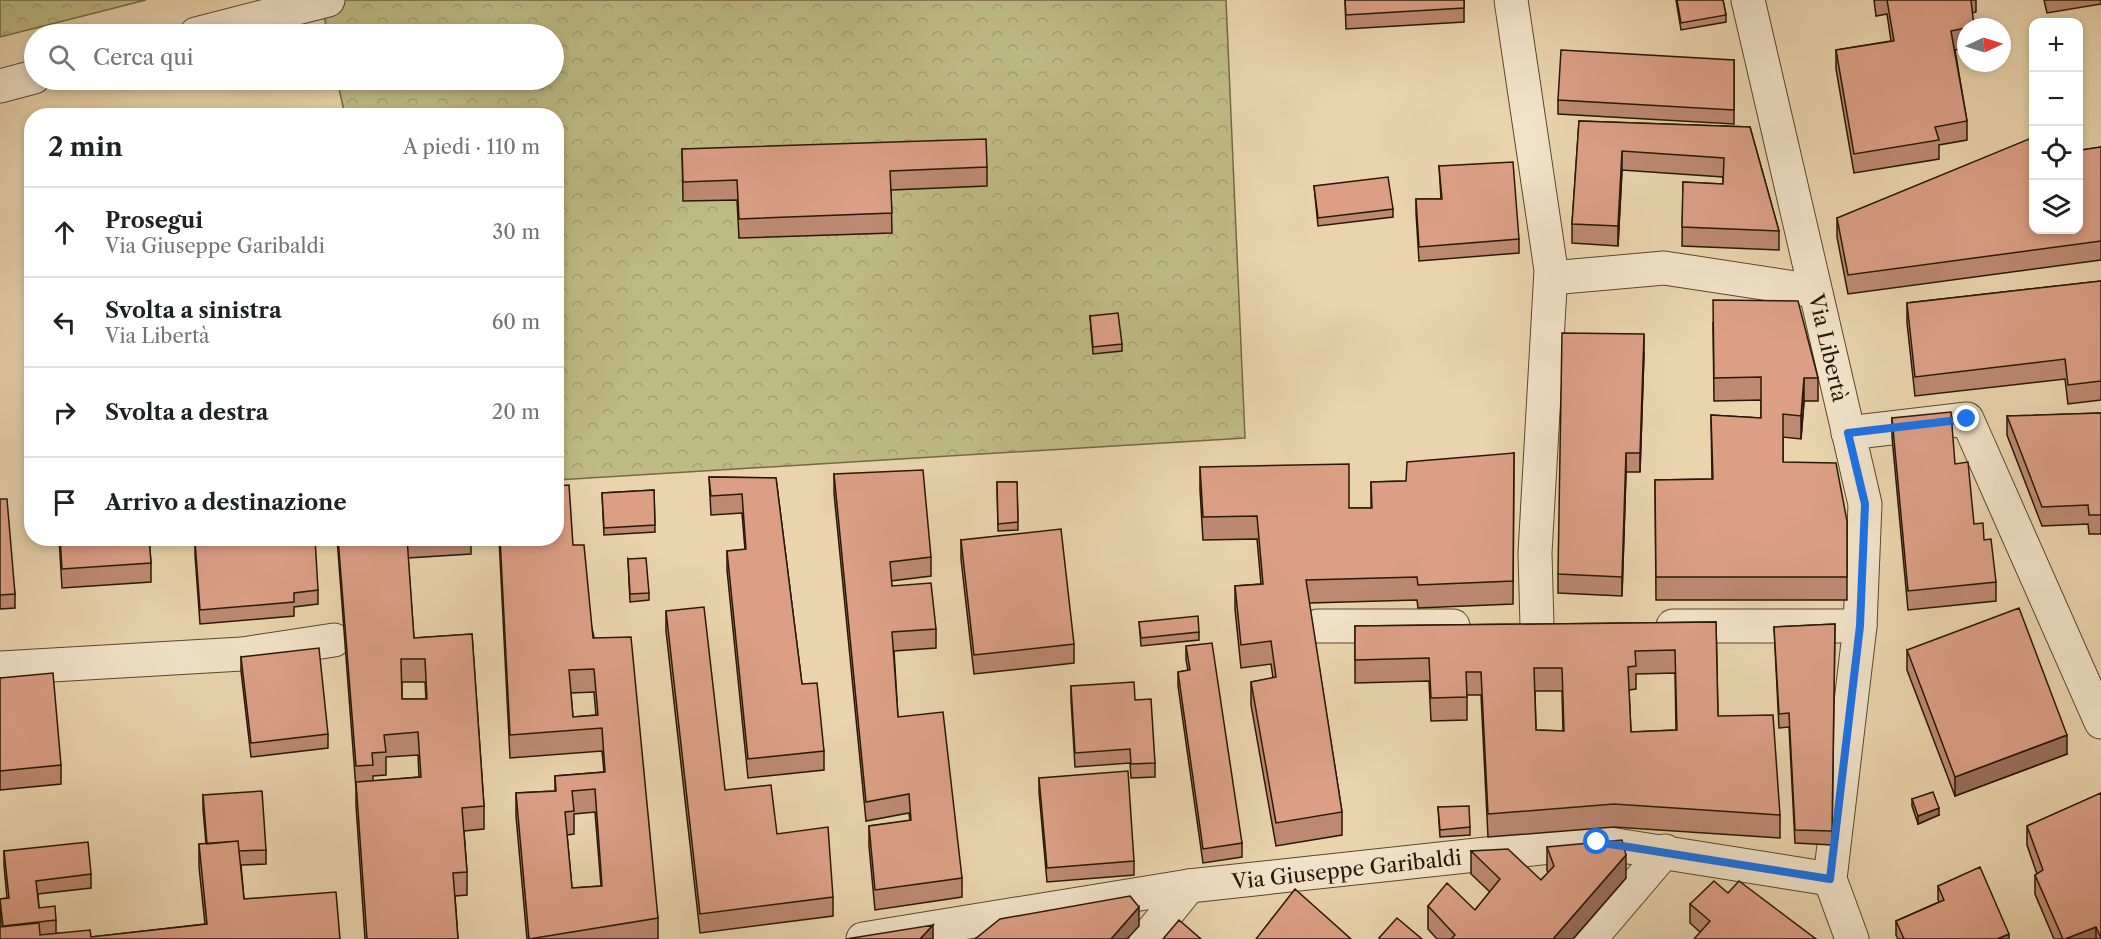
<!DOCTYPE html>
<html lang="it">
<meta charset="utf-8">
<style>
:root{--surface:#fff;--page:#f6f6f6;--text:#202124;--muted:#757577;--line:#e0e0e0}
body{margin:0;font-family:"Libre Caslon Text",serif;background:var(--page);color:var(--text)}
.controls{position:absolute;right:18px;top:18px;display:grid;overflow:hidden;border-radius:12px;box-shadow:0 3px 9px #0003}
.controls button{width:54px;height:54px;display:grid;place-items:center;padding:0;border:0;border-bottom:2px solid var(--line);background:var(--surface);color:var(--text);font:30px sans-serif}
.compass{position:absolute;left:1957px;top:18px;width:54px;height:54px;border-radius:50%;background:var(--surface);box-shadow:0 3px 9px #0003;rotate:86deg}
.stop{position:absolute;width:18px;height:18px;margin:-14px;border:4px solid #1a73e8;border-radius:50%;background:#fff}
.stop.end{background:#1a73e8;border-color:#fff;box-shadow:0 2px 6px #0008}
.list{margin:0;padding:0;list-style:none}
h2{display:flex;justify-content:space-between;align-items:center;height:78px;margin:0;padding:0 24px;font-size:26px}
h2 small{font-size:20px;font-weight:400;color:var(--muted)}
.list li{display:grid;grid-template-columns:39px 1fr auto;gap:18px;align-items:center;box-sizing:border-box;height:90px;padding:0 24px;border-top:2px solid var(--line)}
.list b{display:block;font-size:22px;white-space:nowrap}
.list p{margin:0;font-size:20px;white-space:nowrap;color:var(--muted)}
.list em{font-size:20px;font-style:normal;color:var(--muted)}
.icon{flex:none;width:33px;height:33px;fill:none;stroke:currentColor;stroke-width:2;stroke-linecap:round;stroke-linejoin:round}
.map{position:relative;flex:none;width:2101px;height:939px;overflow:hidden}
.search{position:absolute;background:var(--surface);box-shadow:0 3px 9px #0003;left:24px;top:24px;width:540px;height:66px;display:flex;align-items:center;gap:15px;box-sizing:border-box;padding:0 21px;border-radius:33px;color:var(--muted);font-size:22px}
.panel{position:absolute;background:var(--surface);box-shadow:0 3px 9px #0003;left:24px;top:108px;width:540px;height:438px;border-radius:24px}
.map>svg:first-child{display:block}
.forest{fill:url(#forest-crowns);stroke:#736a45;stroke-width:1.5}
.lines{fill:none;stroke-linecap:round;stroke-linejoin:round}
.minor-casing{stroke:#58472f;stroke-width:35}
.minor{stroke:#f1e3ca;stroke-width:33}
.wall{fill:#bd8973;stroke:#281805;stroke-width:1.5;fill-rule:evenodd}
.shaded-wall{fill:#9a6f5e;stroke:#281805;stroke-width:1.5}
.building{fill:#dc9f86;stroke:#281805;stroke-width:1.5;fill-rule:evenodd}
.route{stroke:#1a73e8;stroke-width:8}
.labels{text-anchor:middle;dominant-baseline:central;stroke-width:4.5;stroke-linejoin:round;paint-order:stroke}
.street-label{font-size:21px;fill:#281805;stroke:#f1e3ca}
</style>
<div class="map">
<svg width="2101" height="939" viewBox="0 0 2101 939">
<defs>
<pattern id="forest-crowns" width="20" height="18" patternUnits="userSpaceOnUse" patternTransform="scale(1.5)"><rect width="20" height="18" fill="#bebb85"/><path d="M2 6a3 3 0 1 1 6 0M12 15a3 3 0 1 1 6 0" fill="none" stroke="#a3a071"/></pattern>
</defs>
<rect width="100%" height="100%" fill="#e9d4ad"/>
<filter id="stains"><feTurbulence type="fractalNoise" baseFrequency=".00333" numOctaves="4"/><feColorMatrix values="0 0 0 0 .2 0 0 0 0 .09 0 0 0 0 .02 0 0 0 .5 -.17"/></filter>
<radialGradient id="worn" r=".72"><stop offset=".6" stop-color="#630" stop-opacity="0"/><stop offset="1" stop-color="#630" stop-opacity=".3"/></radialGradient>
<path class="forest" d="M0,0H146L0,37Z
M320,0H1226L1245,438L557,480L556,116L345,115L337,80H554V34H328Z"/>
<g class="lines">
<defs>
<g id="minor">
<path d="M1511,0L1551,270L1535,553L1537,626"/>
<path id="s1" d="M1748,0L1865,504L1860,626L1830,879L1852,939"/>
<path d="M196,34L328,0"/>
<path d="M0,86L34,77"/>
<path d="M1551,278L1664,268L1815,291"/>
<path d="M1848,433L1967,419L2101,722"/>
<path d="M1318,626H1453"/>
<path d="M1673,626H1860"/>
<path d="M0,668L242,654L334,640"/>
<path id="s2" d="M863,939L1189,886L1597,842L1830,879"/>
<path d="M1146,939L1189,886"/>
<path d="M1590,939L1665,851"/>
</g>
</defs>
<use href="#minor" class="minor-casing"/>
<use href="#minor" class="minor"/>
</g>
<path class="wall" d="M1345,0H1464V22L1346,29Z
M1676,0H1723L1726,15V22L1681,30Z
M1874,0H1976V12L1972,13L1966,27V48L1955,50L1967,121V140L1939,145V159L1854,173L1836,69V50L1891,41L1887,14L1876,16Z
M2044,0H2101V4L2047,13Z
M1734,60V124L1558,114V100Z
M1579,121L1750,127L1779,231V250L1682,246L1683,182L1723,184V177L1622,170L1618,246L1572,243V224Z
M2101,147V260L1848,294L1837,237V218L2034,230H2079L2082,150Z
M682,149L987,167V186L891,190L892,233L739,238L737,200L683,201Z
M1439,166L1519,239V253L1419,261L1416,213V199H1441Z
M1314,186L1393,209V217L1318,226Z
M30,222H32V259L30,242Z
M2101,281V400L2068,404L2065,379L1915,396L1907,323V303Z
M1090,316L1122,344V351L1093,354Z
M1713,323L1818,378V401H1804L1801,439L1783,437V462L1847,521V600H1656L1655,480L1712,479L1711,415L1761,418V400L1714,401Z
M1644,353L1640,472H1626L1622,596L1558,593V574Z
M2101,413V534H2089L2088,524L2042,526L2007,435V416Z
M1892,418L1955,464L1974,524L1984,540L1996,582V601L1908,610L1892,437Z
M1514,453L1513,604L1418,608L1417,600L1309,603L1342,812V835L1276,846L1251,705V682L1273,678L1271,664L1241,668L1235,609V586L1261,584L1257,539L1203,540L1200,490V467L1349,508H1371V482L1406,481Z
M834,474L931,557V576L891,581L892,586L936,629V648L894,651L898,717L962,878V897L875,910L869,846V826L910,821L909,813L866,821L834,493Z
M709,477L776,478L802,684L824,751V770L748,778L727,570V551L745,550L742,513L711,515Z
M997,482H1017L1018,530L998,531Z
M654,490L655,532L604,535L602,493Z
M0,499L15,594V608L0,609Z
M59,538H149L151,563V582L62,588Z
M337,538H471V554L408,558L414,638L472,634L484,806V829L464,831L467,872V895L455,896L458,939H365L356,805V789ZM402,682H425L426,699H402ZM418,755L419,777L373,781V776L386,775V757Z
M499,538H556L573,545L658,918V939H527L516,816V793L555,791V776L604,772L602,751L510,758ZM594,692L596,715L573,717L571,693ZM595,812L601,886L572,888L567,835L574,834V814Z
M961,540L1074,644V663L974,674L961,559Z
M195,541L318,590V604L294,607V616L200,624L195,555Z
M628,559L649,593V600L630,602Z
M666,611L725,790L777,834L833,897V916L700,933L666,631Z
M1139,622L1199,632V640L1141,646Z
M1716,622L1718,716L1780,815V838L1614,827L1488,837L1481,695H1467V720L1431,721L1429,681L1355,683V626ZM1675,673L1676,730L1631,732L1629,690L1636,689V674ZM1535,691H1562L1563,731L1536,730Z
M1835,624L1832,845L1795,843L1789,727L1779,728L1774,627Z
M1186,646L1242,843V857L1203,863L1178,686V672L1188,670L1186,660Z
M1907,650L2067,754L1955,796L1907,670Z
M241,657L328,734V748L251,757L241,671Z
M0,678L61,765V784L0,790Z
M1071,686L1135,700L1155,763V777L1131,778L1130,763L1075,767L1071,700Z
M1039,778L1134,861V875L1047,882L1039,792Z
M2101,793V939H2054L2035,894V875L2037,874L2027,845V826Z
M203,795L266,850V864L241,865L244,899L340,939H0L1,927L0,899L7,898L4,865V851L91,874V888L38,894L39,908L56,920V933L91,937L205,924L199,867V844H206L203,809Z
M1912,799L1939,815L1918,824L1912,806Z
M1438,807L1470,827V835L1440,837Z
M1547,847L1626,878L1573,939H1437L1428,929V906L1475,910L1490,892L1471,874V851L1541,880L1548,873L1547,870Z
M1938,886L2009,939H1898L1896,935V921L1939,902L1938,900Z
M1728,893L1816,939L1700,932L1690,923V904Z"/>
<path class="shaded-wall" d="M1622,151V170L1618,246V226Z
M1644,334V353L1640,472V453Z
M1804,378V401L1801,439V416Z
M1626,453V472L1622,596V577Z
M2067,735V754L1955,796V777Z
M1939,808V815L1918,824V816Z
M1626,855V878L1573,939H1553Z
M1139,907V926L1127,939H1111Z
M933,925V939H920Z
M2096,927V939H2065Z
M2009,934V939H1997Z"/>
<path class="building" d="M1345,0H1464V8L1346,15Z
M1677,0H1723L1726,15L1681,23Z
M1887,0H1971L1974,27H1966V28L1951,31L1967,121L1935,127L1939,140L1854,154L1836,50L1894,41Z
M1561,50L1734,60V110L1558,100Z
M1579,121L1750,127L1779,231L1682,227L1683,182L1723,184L1724,158L1622,151L1618,226L1572,224Z
M2079,129L2082,150L2101,147V241L1848,275L1837,218L2034,137V230H2079Z
M986,139L987,167L890,171L892,213L739,219L737,180L683,182L682,149Z
M1513,162L1519,239L1419,247L1416,199H1442L1439,166Z
M1388,177L1393,209L1318,218L1314,186Z
M30,222H32V240Z
M2101,281V381L2068,385L2065,359L1915,377L1907,303Z
M1713,300L1798,301L1818,378H1804L1801,416L1783,414V462L1836,463L1847,521V577H1656L1655,480L1713,479L1711,415L1761,418V377L1714,378Z
M1118,313L1122,344L1093,347L1090,316Z
M1562,333L1644,334L1640,453H1626L1622,577L1558,574Z
M1951,412L1955,464L1968,462L1974,524L1983,523L1984,540L1991,539L1996,582L1908,591L1892,418Z
M2101,413V515H2089L2088,505L2042,507L2007,416Z
M1514,453L1513,581L1418,585L1417,577L1306,580L1342,812L1276,823L1251,682L1276,677L1271,641L1241,645L1235,586L1263,584L1257,516L1203,517L1200,467L1349,464V508H1372L1371,482L1406,481L1407,462Z
M923,470L931,557L890,562L892,586L931,583L936,629L892,632L898,717L943,712L962,878L875,890L869,826L911,820L909,794L866,802L834,474Z
M709,477L776,478L802,684L817,683L824,751L748,759L727,551L746,549L742,494L711,496Z
M997,482H1017L1018,522L998,524Z
M569,485L573,545H584L593,638L631,637L658,918L529,939L516,793L556,791L555,776L605,772L602,728L510,735L500,538H556V486ZM594,669L598,715L573,717L569,670ZM595,789L602,886L572,888L565,812L574,811L572,791Z
M654,490L655,525L604,528L602,493Z
M0,499H7L15,594L0,595Z
M1061,529L1074,644L974,655L961,540Z
M60,538H149L151,563L62,569Z
M229,538H315L318,590L294,593V602L200,610L195,541Z
M338,538H407L414,638L472,634L484,806L462,808L467,872L453,873L458,939H367L356,782L421,777L418,732L384,735L386,752L372,753L373,765L356,766ZM401,659H425L427,699H402Z
M646,558L649,593L630,594L628,559Z
M704,607L725,790L771,785L777,834L828,827L833,897L700,914L666,611Z
M2019,608L2067,735L1955,777L1907,650Z
M1198,616L1199,632L1141,638L1139,622Z
M1716,622L1718,716L1773,715L1780,815L1614,804L1488,814L1481,672H1466L1467,697L1431,698L1429,658L1355,660V626ZM1675,650L1677,730L1631,732L1628,667L1636,666L1635,651ZM1534,668H1562L1564,731L1536,730Z
M1835,624L1832,831L1795,830L1789,713L1779,714L1774,627Z
M1212,643L1242,843L1203,849L1178,672L1190,670L1186,646Z
M319,648L328,734L251,743L241,657Z
M53,673L61,765L0,771V678Z
M1134,682L1135,700L1151,699L1155,763L1131,764L1130,749L1075,753L1071,686Z
M1128,771L1134,861L1047,868L1039,778Z
M262,791L266,850L239,851L238,841L207,844L203,795Z
M1933,792L1939,808L1918,816L1912,799Z
M2101,793V938L2096,927L2065,939H2063L2035,875L2043,870L2027,826Z
M1469,806L1470,827L1440,830L1438,807Z
M1622,840L1626,855L1553,939H1451L1455,935L1428,906L1447,883L1475,910L1500,879L1471,851L1508,849L1541,880L1554,866L1547,847Z
M238,841L244,899L336,892L340,939H0V927L39,923L40,935L90,930L91,937L207,924L199,844Z
M88,842L91,874L36,881L39,908L55,906L56,920L3,926L0,899L9,898L4,851Z
M1980,867L2009,934L1997,939H1904L1896,921L1944,900L1938,886Z
M1714,881L1728,893L1739,881L1816,939H1694L1710,921L1690,904Z
M1295,889L1351,939H1256Z
M1130,896L1139,907L1111,939H975L1000,919Z
M1397,918L1422,939H1380L1379,938Z
M1179,920L1201,939H1163Z
M933,925L920,939H846Z"/>
<g class="lines">
<path class="route" d="M1597,842L1830,879L1860,626L1865,504L1848,433L1967,419"/>
</g>
<g class="labels">
<g class="street-label">
<text stroke="none"><textPath href="#s1" startOffset="357">Via Libertà</textPath></text>
<text stroke="none"><textPath href="#s2" startOffset="489">Via Giuseppe Garibaldi</textPath></text>
</g>
</g>
<rect width="100%" height="100%" filter="url(#stains)"/>
<rect width="100%" height="100%" fill="url(#worn)"/>
</svg>
<div class="controls">
<button>+</button>
<button>−</button>
<button><svg class="icon" aria-label="locate" viewBox="0 0 24 24"><circle cx="12" cy="12" r="6"/><path d="M12 2v4M12 18v4M2 12h4M18 12h4"/></svg></button>
<button><svg class="icon" aria-label="layers" viewBox="0 0 24 24"><path d="M12 4l9 5-9 5-9-5zM3 14l9 5 9-5"/></svg></button>
</div>
<svg class="compass" viewBox="-18 -18 36 36"><path d="M0-13l5 13h-10z" fill="#e53935"/><path d="M0 13l5-13h-10z" fill="#757577"/></svg>
<div class="stop" style="left:1597px;top:842px"></div>
<div class="stop end" style="left:1967px;top:419px"></div>
<div class="search"><svg class="icon" aria-label="search" viewBox="0 0 24 24"><circle cx="10" cy="10" r="6"/><path d="M15 15l6 6"/></svg>Cerca qui</div>
<section class="panel">
<h2>2 min<small>A piedi · 110 m</small></h2>
<ul class="list">
<li><svg class="icon" aria-label="ahead" viewBox="0 0 24 24"><path d="M12 20V5M6 11l6-6 6 6"/></svg><div><b>Prosegui</b><p>Via Giuseppe Garibaldi</p></div><em>30 m</em></li>
<li><svg class="icon" aria-label="left" viewBox="0 0 24 24"><path d="M17 20v-9H6M10 6l-5 5 5 5"/></svg><div><b>Svolta a sinistra</b><p>Via Libertà</p></div><em>60 m</em></li>
<li><svg class="icon" aria-label="right" viewBox="0 0 24 24"><path d="M7 20v-9h11M14 6l5 5-5 5"/></svg><div><b>Svolta a destra</b></div><em>20 m</em></li>
<li><svg class="icon" aria-label="arrive" viewBox="0 0 24 24"><path d="M6 21V4h12l-3 4 3 4H6"/></svg><div><b>Arrivo a destinazione</b></div></li>
</ul>
</section>
</div>
